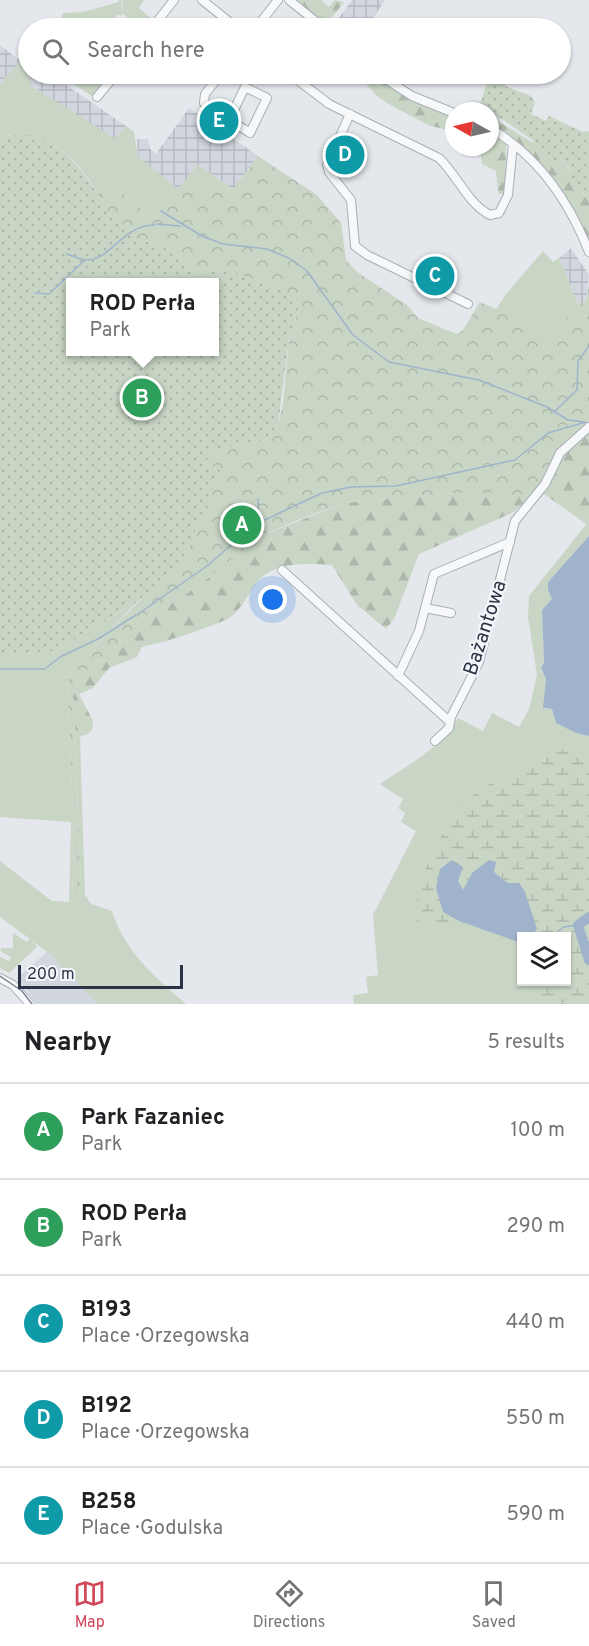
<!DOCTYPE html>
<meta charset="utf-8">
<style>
:root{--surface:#fff;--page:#f6f6f6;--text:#202124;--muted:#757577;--line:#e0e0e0;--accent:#d1495b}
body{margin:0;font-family:Overpass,sans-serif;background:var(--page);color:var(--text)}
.controls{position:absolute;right:18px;bottom:18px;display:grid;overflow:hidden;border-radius:0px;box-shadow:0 2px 4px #0004}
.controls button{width:54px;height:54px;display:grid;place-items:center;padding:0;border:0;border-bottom:2px solid var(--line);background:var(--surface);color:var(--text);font:30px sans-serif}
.compass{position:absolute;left:445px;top:102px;width:54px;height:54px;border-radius:50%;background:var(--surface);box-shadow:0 2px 4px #0004;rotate:278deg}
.scale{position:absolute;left:18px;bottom:15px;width:165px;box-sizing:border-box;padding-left:6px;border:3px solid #2b3445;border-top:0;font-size:16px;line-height:21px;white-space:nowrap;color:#2b3445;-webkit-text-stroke:4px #f4f6f9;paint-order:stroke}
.you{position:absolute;left:273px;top:600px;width:21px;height:21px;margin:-15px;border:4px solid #fff;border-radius:50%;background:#1a73e8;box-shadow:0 0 0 9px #1a73e833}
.badge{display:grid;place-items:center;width:39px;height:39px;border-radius:50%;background:var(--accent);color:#fff;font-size:20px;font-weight:700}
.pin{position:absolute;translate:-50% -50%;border:3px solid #fff;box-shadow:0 2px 6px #0006}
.popup{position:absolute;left:66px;top:278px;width:153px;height:78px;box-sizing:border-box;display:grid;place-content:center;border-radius:0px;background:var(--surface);filter:drop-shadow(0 2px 4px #0005);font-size:20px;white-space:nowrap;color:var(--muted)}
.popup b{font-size:22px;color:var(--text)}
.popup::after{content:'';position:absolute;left:50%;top:100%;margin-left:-12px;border:12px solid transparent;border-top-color:var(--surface)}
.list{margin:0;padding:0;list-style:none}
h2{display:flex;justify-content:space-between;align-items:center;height:78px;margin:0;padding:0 24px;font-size:26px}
h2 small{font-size:20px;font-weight:400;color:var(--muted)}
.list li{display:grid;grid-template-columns:39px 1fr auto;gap:18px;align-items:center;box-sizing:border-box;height:96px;padding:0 24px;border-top:2px solid var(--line)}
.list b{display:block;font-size:22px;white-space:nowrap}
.list p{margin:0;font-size:20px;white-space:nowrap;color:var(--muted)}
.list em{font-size:20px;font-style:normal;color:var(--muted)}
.icon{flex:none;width:33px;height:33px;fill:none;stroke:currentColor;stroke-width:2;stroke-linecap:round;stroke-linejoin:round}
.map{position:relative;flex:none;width:589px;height:1004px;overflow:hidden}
.search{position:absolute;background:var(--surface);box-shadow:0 2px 4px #0004;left:18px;right:18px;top:18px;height:66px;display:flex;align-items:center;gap:15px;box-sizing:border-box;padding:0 21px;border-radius:33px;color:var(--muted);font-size:22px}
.sheet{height:558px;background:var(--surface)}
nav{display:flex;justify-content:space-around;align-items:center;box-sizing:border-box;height:84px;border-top:2px solid var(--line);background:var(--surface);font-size:16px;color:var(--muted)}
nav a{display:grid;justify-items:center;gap:3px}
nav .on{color:var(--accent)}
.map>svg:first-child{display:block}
.built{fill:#d2d6de}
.industrial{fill:url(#industrial-grid)}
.grass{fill:#c9d6c5;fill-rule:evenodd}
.forest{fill:url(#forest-firs)}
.wetland{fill:url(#wetland-marsh)}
.park{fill:url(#park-crowns)}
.garden{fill:url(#garden-dots)}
.water{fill:#9fb4cc}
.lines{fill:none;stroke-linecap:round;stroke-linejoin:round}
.stream{stroke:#9fb4cc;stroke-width:1.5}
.river{stroke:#9fb4cc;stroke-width:10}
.minor-casing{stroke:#a9aeb7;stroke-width:10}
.minor{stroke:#f7f8fa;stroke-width:8}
.tram{stroke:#7d8696;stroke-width:1.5}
.labels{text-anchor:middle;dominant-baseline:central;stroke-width:4.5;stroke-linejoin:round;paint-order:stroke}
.street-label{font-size:20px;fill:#2b3445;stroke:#f4f6f9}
</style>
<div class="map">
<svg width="589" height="1004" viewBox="0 0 589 1004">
<defs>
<pattern id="industrial-grid" width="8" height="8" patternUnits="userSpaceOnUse" patternTransform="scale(1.5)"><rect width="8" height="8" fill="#d2d6de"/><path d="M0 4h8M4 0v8" fill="none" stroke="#b4b8c0"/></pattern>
<pattern id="forest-firs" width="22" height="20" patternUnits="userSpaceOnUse" patternTransform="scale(1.5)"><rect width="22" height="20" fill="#c9d6c5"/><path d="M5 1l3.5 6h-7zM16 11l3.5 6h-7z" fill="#adb8ab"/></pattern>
<pattern id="wetland-marsh" width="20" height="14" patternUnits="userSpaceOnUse" patternTransform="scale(1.5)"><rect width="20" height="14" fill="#c9d6c5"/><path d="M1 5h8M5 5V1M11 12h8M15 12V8" fill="none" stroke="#adb8ab"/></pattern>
<pattern id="park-crowns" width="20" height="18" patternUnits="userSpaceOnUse" patternTransform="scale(1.5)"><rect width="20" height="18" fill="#c9d6c5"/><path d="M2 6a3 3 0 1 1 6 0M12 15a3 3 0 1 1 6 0" fill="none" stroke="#adb8ab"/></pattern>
<pattern id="garden-dots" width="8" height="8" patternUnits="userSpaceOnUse" patternTransform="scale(1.5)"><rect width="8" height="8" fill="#c9d6c5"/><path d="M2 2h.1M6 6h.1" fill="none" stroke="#adb8ab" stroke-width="1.8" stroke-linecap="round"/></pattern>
</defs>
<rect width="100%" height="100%" fill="#e4e7ec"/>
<path class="built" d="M47,952L78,981L98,1004H37L17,978Z"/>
<path class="industrial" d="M352,0H385L367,28H343L335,23Z
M0,45L20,61L0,84Z
M31,74H50L126,126L115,139L30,85Z
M189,108L258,156L233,189L197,165L178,190L138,157L137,139H148L150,149L156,154Z
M571,248L589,275L586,302L578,304L559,258Z"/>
<path class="grass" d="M119,0H121L123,14L121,16L118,14L109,25L113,28H72L66,22L71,28H58L63,13L83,12L119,2Z
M122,0H144L139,8L153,20L146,28H142L123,14Z
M20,61L31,74L30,85L115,138L126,126L134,132L138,157L178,189L197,165L233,189C211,189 189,184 169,197C158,203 162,207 146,212L112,186L105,184L97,196C95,187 89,180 83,172C62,143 35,134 0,136V84Z
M57,74H110L105,79L101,78L102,82L92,96Z
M543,251L553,262L559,258L578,304L554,334L541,332L531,324L496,310L506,294Z
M589,521V536L548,582V590L553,599L542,610L544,663L541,670L546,679L544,709H552L556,723L589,736V1004H354L353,995L368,993L366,977L378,975L373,915L416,831L401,822L405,813L398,808L403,799L380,784C408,765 441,748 458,718L483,731L492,713L519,727L529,709L537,675L528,617L529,596ZM522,936H566V981H522Z
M137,602L72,670L67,682L74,831L72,905L77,906L81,888L73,696C84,706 94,714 92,730L80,737L85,895L91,904L112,911C124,951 155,977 186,1004H98L50,954L32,941L37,947L9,973L0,968V957L9,961L11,957L0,951L2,948H13V933L27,942L30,939L0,917V861L52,901L69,902L71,822L0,817V657L55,651Z"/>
<path class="forest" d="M295,0H321L329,7L335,0L344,2L326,25Z
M335,74H374L412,99L454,115V132L428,125L387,103L377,96L357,74L329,82Z
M490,116L533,143L553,163L559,157L571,171L567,175L589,200V249L534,158L490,127Z
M490,134L506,144L505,195L498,193L496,171L482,164L480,152L477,147H490Z
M589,431V521L586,524L544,494L536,502L561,456Z
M454,493H493L530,496L514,512L419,554L394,619L386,629L357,605L332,565C307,563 271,561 255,585C245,599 239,615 221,622C195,632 170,641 142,647L137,657L109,668L93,688L79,694L93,721L92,730L86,735H76L73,696L78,682L88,669L120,644L144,617L181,598L225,565L251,540L344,503Z"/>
<path class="wetland" d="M559,749L589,755V1004H535L528,982L566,981V936H531L508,883L494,872L472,873L463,890L458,882L443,912L459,921L422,925L417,922V892L434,847L468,798L496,780L529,770L543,753Z"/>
<path class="park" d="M258,156L317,195L341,223L346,260L357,272L407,305L418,318L456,334L463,330L480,302L531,324L541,332L554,334L578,304L586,302L589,284V431L565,451L536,502L530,496L493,493H454L344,503L303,518L251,540L225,565L181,598L144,617L120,644L88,669L78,682L73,696L81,888L77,906H72L74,831L67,682L72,670L87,654L186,554L219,470L207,464L209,451L265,440L278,425L283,403L289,339L299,308L292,294L225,269L224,274L212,270V282H200C183,253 168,247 136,239L127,226L116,223L97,196L105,184L112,186L146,212C161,207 158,203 169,197C189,184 211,189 233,189Z"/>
<path class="garden" d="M490,74L499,78L500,75L507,79L505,86L531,96L535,102L531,114L546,121L549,116L583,132L589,131V200L567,175L571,170L560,158L553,163L531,145L534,141C514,129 500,113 478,110Z
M26,135C77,147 89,184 116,223L127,226L136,239C168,247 183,253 200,282H70V352H214L212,270L223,273L226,269L292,294L299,308L289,339L278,425L265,440L209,451L207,464L220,470L186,554L156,587L137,602L55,651L0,657V136Z"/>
<path class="water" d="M589,536V736L576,733L556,723L552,709L543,708L546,679L541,668L544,663L542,610L552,599L548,590V582Z
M452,860L463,867L458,881L463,890L472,873L489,860L496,862L494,872L508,883H519L525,892L537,929L531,936H522L521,943L459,921L443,912L436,888L440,869Z"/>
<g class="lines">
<path class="stream" d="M161,211L202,236L223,244L267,249L289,258L307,271L353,335L389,362L479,380L547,407L568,420L584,422
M157,224L180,226
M67,254C73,256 80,259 85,260C112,261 121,225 155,225
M35,293L49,294L85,260
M554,412L577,390L578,361L589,346
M258,515V499
M138,614L207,566L254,525L322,493L351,487L396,486L515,460L548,433L586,422
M0,669H45L60,657L98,639L136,615
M551,936L564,927L577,925"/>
<path class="river" d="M589,917L578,925L589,960"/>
<defs>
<path id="minor" d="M202,0L237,28
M289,0L324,28
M152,28L174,0
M256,28L278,0
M221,74L205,94L204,103L250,133L267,98L245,87L232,114L223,115
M290,74L329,104L439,158C457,175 468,204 490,215L499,213L508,195L513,144
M378,74L412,96L454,113
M97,97L116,74
M350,114L327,165L329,172L351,200L355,246L367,255L468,304
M490,128C538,156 569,201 589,252
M282,570L450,722
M425,608L451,613
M398,676L419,631L434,574L510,542
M435,741L449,728L451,717L479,662L515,521L545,484L560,453L589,427
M0,978L13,985L30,1004"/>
</defs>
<use href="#minor" class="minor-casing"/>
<use href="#minor" class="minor"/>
<path class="tram" d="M0,976L22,991L32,1004"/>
</g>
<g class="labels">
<g class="street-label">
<text transform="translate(486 628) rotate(-72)">Bażantowa</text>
</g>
</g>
</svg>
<div class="controls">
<button><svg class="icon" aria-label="layers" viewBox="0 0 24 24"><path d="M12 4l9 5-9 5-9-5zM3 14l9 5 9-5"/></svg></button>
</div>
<svg class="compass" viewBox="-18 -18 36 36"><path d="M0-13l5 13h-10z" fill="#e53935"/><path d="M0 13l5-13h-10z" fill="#757577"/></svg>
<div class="scale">200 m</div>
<div class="you"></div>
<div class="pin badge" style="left:242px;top:525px;background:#2e9e5b">A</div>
<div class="pin badge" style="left:142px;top:398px;background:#2e9e5b">B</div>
<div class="popup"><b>ROD Perła</b>Park</div>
<div class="pin badge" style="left:435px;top:276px;background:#0f9aa8">C</div>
<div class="pin badge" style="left:345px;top:155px;background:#0f9aa8">D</div>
<div class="pin badge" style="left:219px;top:121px;background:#0f9aa8">E</div>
<div class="search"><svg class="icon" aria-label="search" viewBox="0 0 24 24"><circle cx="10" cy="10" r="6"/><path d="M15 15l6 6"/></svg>Search here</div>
</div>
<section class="sheet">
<h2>Nearby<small>5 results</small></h2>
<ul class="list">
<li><span class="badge" style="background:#2e9e5b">A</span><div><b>Park Fazaniec</b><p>Park</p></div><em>100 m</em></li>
<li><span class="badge" style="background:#2e9e5b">B</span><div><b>ROD Perła</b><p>Park</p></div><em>290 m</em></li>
<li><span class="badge" style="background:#0f9aa8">C</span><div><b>B193</b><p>Place · Orzegowska</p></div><em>440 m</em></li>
<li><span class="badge" style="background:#0f9aa8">D</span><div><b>B192</b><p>Place · Orzegowska</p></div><em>550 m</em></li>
<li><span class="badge" style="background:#0f9aa8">E</span><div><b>B258</b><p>Place · Godulska</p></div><em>590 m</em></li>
</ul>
</section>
<nav>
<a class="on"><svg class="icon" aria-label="map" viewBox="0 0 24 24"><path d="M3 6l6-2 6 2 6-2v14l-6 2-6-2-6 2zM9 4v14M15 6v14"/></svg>Map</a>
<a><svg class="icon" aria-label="directions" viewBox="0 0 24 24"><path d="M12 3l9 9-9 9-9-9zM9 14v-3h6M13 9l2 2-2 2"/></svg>Directions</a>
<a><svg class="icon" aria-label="saved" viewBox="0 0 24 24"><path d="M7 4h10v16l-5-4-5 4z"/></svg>Saved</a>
</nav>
